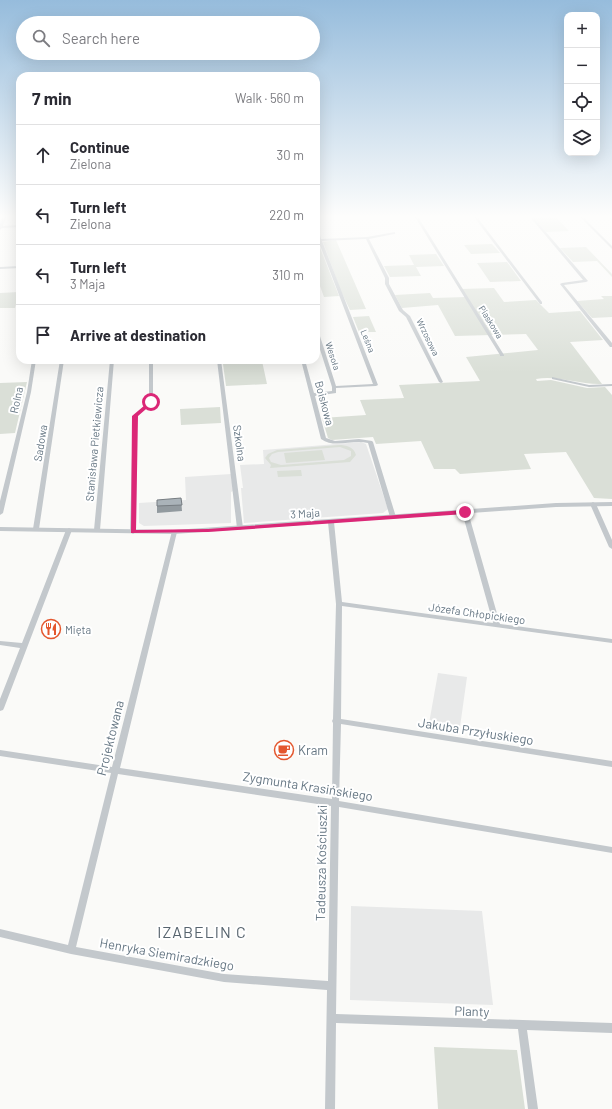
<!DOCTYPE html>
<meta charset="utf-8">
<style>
:root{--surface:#fff;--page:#f2f2f3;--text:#2b2b33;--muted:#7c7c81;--line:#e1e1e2}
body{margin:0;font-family:Barlow,sans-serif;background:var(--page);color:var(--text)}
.controls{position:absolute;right:12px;top:12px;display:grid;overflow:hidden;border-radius:8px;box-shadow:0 4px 16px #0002}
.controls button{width:36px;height:36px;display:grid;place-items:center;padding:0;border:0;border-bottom:1px solid var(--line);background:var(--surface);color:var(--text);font:20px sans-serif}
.stop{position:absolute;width:12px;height:12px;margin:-9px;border:3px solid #db2777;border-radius:50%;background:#fff}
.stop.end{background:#db2777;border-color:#fff;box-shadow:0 1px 4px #0008}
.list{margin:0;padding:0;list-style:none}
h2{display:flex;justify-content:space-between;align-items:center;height:52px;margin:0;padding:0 16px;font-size:17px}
h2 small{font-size:13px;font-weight:400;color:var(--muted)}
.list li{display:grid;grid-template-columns:26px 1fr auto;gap:12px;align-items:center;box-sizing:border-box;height:60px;padding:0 16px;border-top:1px solid var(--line)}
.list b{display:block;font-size:15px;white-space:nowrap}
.list p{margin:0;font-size:13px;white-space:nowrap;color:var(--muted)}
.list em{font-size:13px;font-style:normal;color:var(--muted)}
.icon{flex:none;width:22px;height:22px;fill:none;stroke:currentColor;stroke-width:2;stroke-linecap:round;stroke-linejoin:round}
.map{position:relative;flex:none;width:612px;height:1109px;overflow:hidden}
.search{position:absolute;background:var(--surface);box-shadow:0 4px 16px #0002;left:16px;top:16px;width:304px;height:44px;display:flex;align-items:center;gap:10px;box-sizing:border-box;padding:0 14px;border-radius:22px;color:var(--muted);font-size:15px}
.panel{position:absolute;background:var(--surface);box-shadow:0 4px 16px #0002;left:16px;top:72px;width:304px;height:292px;border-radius:12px}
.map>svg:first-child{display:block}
.built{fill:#e8e9e9}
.green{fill:#dadfd7;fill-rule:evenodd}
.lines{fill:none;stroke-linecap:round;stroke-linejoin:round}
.minor{fill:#c3c8cc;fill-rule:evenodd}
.tertiary{fill:#c3c8cc;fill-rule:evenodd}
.wall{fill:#929a9f}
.building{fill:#aab3b9;stroke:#777d82}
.route{fill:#db2777}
.labels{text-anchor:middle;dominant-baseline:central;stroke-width:4;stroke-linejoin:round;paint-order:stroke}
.far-street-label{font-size:9px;fill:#657683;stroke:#fff}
.street-label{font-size:11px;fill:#657683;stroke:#fff}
.poi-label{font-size:11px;fill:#657683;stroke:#fff;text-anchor:start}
.near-street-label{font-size:13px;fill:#657683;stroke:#fff}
.near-poi-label{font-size:13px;fill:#657683;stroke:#fff;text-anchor:start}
.near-quarter-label{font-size:16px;letter-spacing:1px;fill:#57646e;stroke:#fff}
</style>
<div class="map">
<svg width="612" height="1109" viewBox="0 0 612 1109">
<rect width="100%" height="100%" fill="#fafaf8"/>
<path class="built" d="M361,442L366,444L388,509L383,513L244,523L241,488H243L240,465L264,464L263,450Z
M231,474L233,491L231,492V523L144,526L139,523V503L186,500L185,477Z
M438,673L467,677L459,734L428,729Z
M351,906L482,911L493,1005L350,1000Z"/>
<path class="green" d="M533,217H556L569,231L546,232Z
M316,240H317L339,296L324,297L316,275Z
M336,240L366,309L350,310L340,289L323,242Z
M492,244L500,253L471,254L464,245Z
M586,247L612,274V277L597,261L573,262L560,248Z
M436,254L444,266L416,267L421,276L390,277L384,266L414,265L409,255Z
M507,262L521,281L490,282L477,263Z
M494,288L504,302L536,300L549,313L580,311L603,340L570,342L602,384C579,385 559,375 536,379L537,381L551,380L587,388L605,387L612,395V499L594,498L566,452L524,454L531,469L460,474L455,469H434L421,441L376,444L373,437L332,440L328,438L322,418L366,415L360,400L404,398L399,385L480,381L466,357L538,350L526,334L455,336L438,305L402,308L395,295L430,293L433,298L466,297L461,289Z
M19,292L15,308H0V293Z
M601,296H612V317L592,318L577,301L604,299Z
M369,316L376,332H359L353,317Z
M262,361L267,384L226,386L223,364Z
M27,382L15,433L0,434V383Z
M220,407L221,423L181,425L180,409Z
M339,445C346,445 354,447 356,455L350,462L270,468L271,465L265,458L268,454L277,450ZM340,447L351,451V456L344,460L281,465L271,462L269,458L272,454L278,452Z
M322,450L325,460L286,463L284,453Z
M301,470L302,476L278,477L277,471Z
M434,1047L517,1050L525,1109H438Z"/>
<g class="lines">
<path class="minor" d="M2,217H6L3,226L20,225V227L2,228L0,230V224Z
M415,217H418L504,355V356H500V355Z
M474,217H477L542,302V304H540Z
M530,217H533L588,281L586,282L564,285L612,343V347H610L560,284L562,283L583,280Z
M580,217H583L612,246V249Z
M609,217H612V220Z
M316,226L318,227L321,239L367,237L395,232V234H394L369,239L389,278V284L403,310L410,316L443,382L441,383L439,382L406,317L399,311L385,284V278L366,239L322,241L378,385L376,386L336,388V393L315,396L326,438L335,441L359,439L372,441L373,442L396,517L395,518L393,519L390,517L368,443C352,439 335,449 321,439L301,360H305L314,393L332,391V387L316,337V329L318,330L336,386L373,384L318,240L316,233Z
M20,266V268L0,269V267Z
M32,360H36L31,392L3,513L0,515V501L27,392Z
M60,360H64L39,529L36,531L33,529Z
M110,360H114L100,530L97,532L94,530Z
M149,360H153V402L137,416L136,532L133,534L130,532L133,416L149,402Z
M217,360H221L243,528L240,530L237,528Z
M552,377L589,385L612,384V386L589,387L552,379Z
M593,502L596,504L612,540V549L609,547L590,504Z
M465,510L468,512L500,624L612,639V643L342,606L341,719L612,761V767L341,724L339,801L612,847V853L339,807L336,1014L612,1023V1033L527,1030L538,1109H528L518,1029L336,1023L335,1109H325L327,990L224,982L71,954L0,937V929L68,945L111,773L0,756V750L112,767L172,531H176L177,532L120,768L332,799L333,723L332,721L333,719L336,604L328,522L331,520L334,522L342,602L493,623L462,512ZM118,774L331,806L328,981L224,974L76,947Z
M69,528L72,530L4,708L3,710L0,711V699L20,648L0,645V641L22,643L66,530Z"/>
<path class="tertiary" d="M612,502V506L556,507L174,534L0,531V527L174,530L556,503Z"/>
</g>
<path class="wall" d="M181,498L182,511L157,513V506Z"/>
<path class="building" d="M181,498L182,505L157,506V500Z"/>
<linearGradient id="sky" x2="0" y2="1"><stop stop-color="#96bcdc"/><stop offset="0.58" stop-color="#fdfdfc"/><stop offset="1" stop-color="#fdfdfc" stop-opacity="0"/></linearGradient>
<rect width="612" height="373" fill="url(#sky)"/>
<path class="route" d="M151,400L153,403L138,416L136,530L208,529L465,510L468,512L465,514L208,532L131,533L132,416Z"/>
<defs>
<symbol id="restaurant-ring" viewBox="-11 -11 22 22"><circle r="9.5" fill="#fff" stroke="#e4572e" stroke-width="1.5"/><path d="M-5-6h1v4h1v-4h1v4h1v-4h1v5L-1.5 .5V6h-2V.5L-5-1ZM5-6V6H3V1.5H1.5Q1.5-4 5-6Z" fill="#e4572e"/></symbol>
<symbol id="cafe-ring" viewBox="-11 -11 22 22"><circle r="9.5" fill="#fff" stroke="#e4572e" stroke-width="1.5"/><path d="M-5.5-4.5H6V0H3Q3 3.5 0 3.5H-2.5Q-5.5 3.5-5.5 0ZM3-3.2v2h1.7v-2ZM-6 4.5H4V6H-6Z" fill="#e4572e"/></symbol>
</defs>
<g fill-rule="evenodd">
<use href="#restaurant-ring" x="40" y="618" width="22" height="22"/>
<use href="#cafe-ring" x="273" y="739" width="22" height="22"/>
</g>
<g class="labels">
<g class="far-street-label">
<text transform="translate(491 322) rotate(58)">Piaskowa</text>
<text transform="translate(428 337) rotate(64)">Wrzosowa</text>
<text transform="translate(368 341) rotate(68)">Leśna</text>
<text transform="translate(333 356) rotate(72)">Wesoła</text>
</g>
<g class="street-label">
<text transform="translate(16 400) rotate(-78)">Rolna</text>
<text transform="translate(325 403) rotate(75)">Boiskowa</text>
<text transform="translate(40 443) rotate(-81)">Sadowa</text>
<text transform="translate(240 443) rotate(82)">Szkolna</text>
<text transform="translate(94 444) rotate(-85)">Stanisława Pietkiewicza</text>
<text transform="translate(305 513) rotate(-4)">3 Maja</text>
<text transform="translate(477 613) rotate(8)">Józefa Chłopickiego</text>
</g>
<g class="poi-label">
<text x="65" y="629">Mięta</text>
</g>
<g class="near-street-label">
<text transform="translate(476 731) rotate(9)">Jakuba Przyłuskiego</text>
<text transform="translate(110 738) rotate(-76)">Projektowana</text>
<text transform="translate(308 786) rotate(9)">Zygmunta Krasińskiego</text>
<text transform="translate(321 863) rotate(-89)">Tadeusza Kościuszki</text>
<text transform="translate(167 954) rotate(10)">Henryka Siemiradzkiego</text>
<text transform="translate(472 1011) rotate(2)">Planty</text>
</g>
<g class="near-poi-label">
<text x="298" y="750">Kram</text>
</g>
<g class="near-quarter-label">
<text x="202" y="931">IZABELIN C</text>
</g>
</g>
</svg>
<div class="controls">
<button>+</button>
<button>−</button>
<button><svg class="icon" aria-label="locate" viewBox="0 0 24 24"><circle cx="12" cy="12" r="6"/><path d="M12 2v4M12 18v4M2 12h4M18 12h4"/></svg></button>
<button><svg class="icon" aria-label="layers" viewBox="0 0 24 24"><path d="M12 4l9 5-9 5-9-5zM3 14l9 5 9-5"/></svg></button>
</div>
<div class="stop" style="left:151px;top:402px"></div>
<div class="stop end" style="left:465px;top:512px"></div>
<div class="search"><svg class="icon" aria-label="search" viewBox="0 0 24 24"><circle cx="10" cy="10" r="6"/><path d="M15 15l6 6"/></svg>Search here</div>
<section class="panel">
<h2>7 min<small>Walk · 560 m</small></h2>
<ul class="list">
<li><svg class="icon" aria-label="ahead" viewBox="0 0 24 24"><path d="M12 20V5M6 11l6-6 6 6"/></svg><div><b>Continue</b><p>Zielona</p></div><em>30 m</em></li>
<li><svg class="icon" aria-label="left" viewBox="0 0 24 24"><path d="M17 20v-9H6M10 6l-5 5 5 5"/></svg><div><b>Turn left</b><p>Zielona</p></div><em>220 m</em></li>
<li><svg class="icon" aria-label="left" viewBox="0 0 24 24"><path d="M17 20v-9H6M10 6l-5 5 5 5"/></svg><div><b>Turn left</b><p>3 Maja</p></div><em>310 m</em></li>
<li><svg class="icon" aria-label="arrive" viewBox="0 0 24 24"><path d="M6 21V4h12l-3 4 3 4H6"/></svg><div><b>Arrive at destination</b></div></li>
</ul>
</section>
</div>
